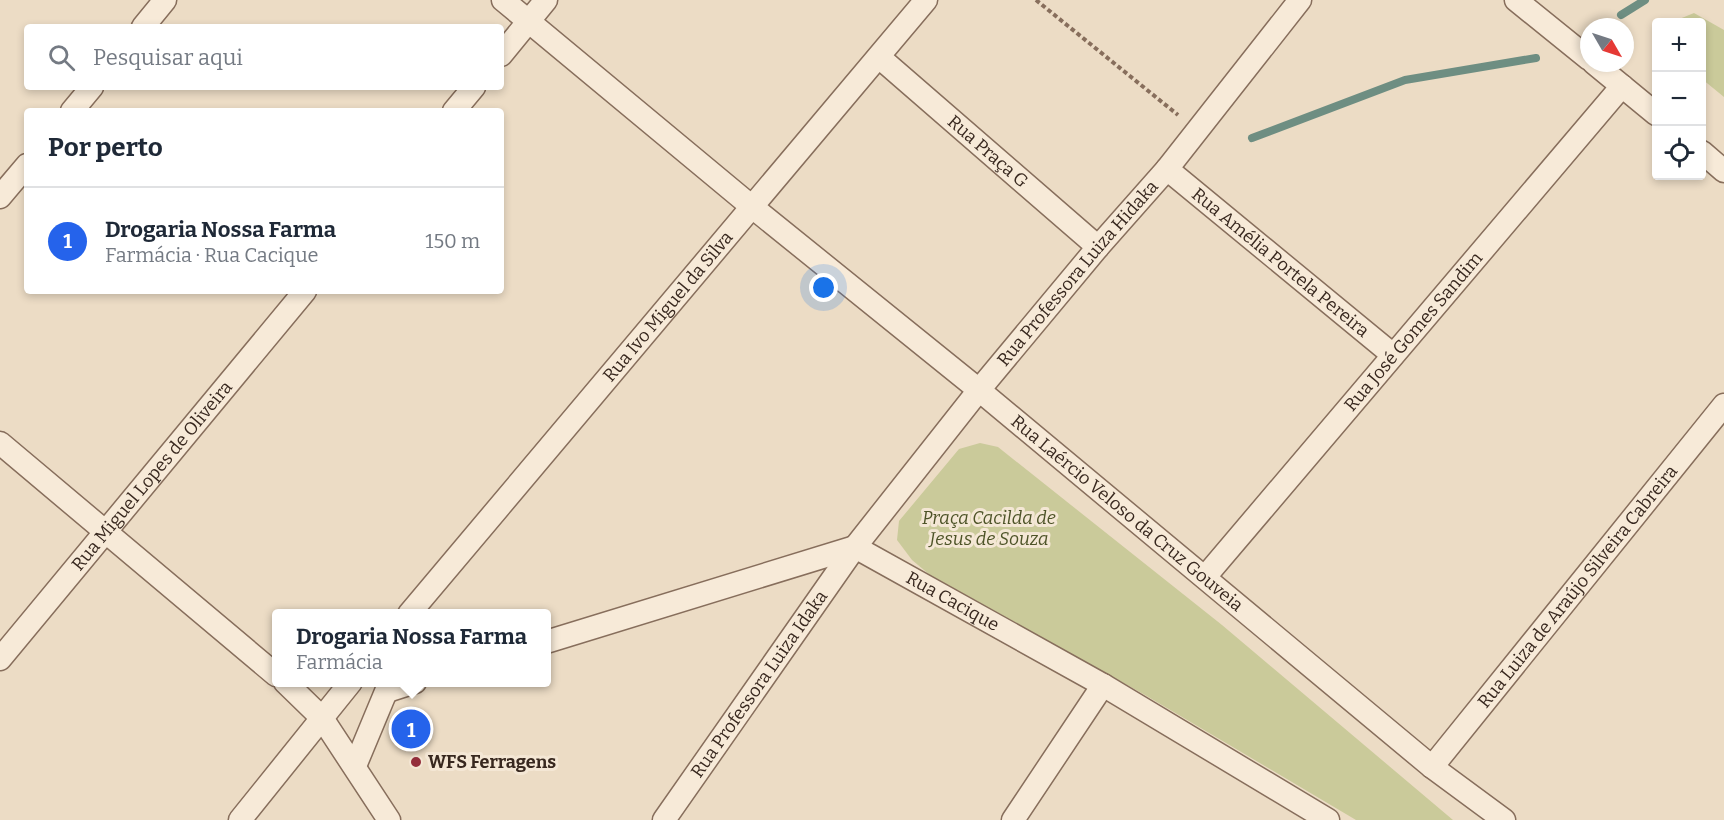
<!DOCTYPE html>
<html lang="pt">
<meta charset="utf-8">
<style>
:root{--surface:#fff;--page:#f2f2f3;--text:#1f2937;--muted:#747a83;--line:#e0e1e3;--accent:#2563eb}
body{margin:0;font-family:Bitter,serif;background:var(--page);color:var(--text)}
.controls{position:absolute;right:18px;top:18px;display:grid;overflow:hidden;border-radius:6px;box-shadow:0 3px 9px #0003}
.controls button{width:54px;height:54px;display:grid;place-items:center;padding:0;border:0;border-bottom:2px solid var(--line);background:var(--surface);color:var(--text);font:30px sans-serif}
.compass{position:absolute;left:1580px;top:18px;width:54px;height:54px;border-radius:50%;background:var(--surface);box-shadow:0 3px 9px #0003;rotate:129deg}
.you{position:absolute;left:824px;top:288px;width:21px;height:21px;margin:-15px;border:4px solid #fff;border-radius:50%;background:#1a73e8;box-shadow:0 0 0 9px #1a73e833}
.badge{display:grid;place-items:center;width:39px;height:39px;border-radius:50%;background:var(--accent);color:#fff;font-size:20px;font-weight:700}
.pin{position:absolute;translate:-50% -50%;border:3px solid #fff;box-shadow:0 2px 6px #0006}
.popup{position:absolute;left:272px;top:609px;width:279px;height:78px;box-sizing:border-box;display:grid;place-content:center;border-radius:6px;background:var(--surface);filter:drop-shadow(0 2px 4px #0005);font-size:20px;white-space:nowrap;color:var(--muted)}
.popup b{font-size:22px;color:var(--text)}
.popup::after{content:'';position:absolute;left:50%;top:100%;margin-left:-12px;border:12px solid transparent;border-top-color:var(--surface)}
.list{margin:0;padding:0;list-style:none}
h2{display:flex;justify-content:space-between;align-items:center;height:78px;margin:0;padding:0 24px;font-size:26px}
h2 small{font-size:20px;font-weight:400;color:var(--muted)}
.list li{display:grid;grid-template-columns:39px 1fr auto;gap:18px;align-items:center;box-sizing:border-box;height:108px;padding:0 24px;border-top:2px solid var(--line)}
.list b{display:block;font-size:22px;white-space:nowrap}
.list p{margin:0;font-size:20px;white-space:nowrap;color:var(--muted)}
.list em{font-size:20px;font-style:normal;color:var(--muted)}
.icon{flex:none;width:33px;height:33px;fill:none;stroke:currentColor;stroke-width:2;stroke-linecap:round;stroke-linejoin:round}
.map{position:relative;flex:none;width:1724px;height:820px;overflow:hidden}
.search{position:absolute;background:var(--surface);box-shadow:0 3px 9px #0003;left:24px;top:24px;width:480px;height:66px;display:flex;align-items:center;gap:15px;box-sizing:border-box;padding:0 21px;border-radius:6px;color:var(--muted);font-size:22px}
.panel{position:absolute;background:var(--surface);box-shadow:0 3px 9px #0003;left:24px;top:108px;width:480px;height:186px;border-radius:6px}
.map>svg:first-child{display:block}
.green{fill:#caca9a}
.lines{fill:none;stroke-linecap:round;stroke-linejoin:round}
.stream{stroke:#6e8e82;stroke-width:8}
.minor-casing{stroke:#876e5c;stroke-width:25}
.path{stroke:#876e5c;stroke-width:4;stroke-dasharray:4.5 3;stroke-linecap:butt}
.minor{stroke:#f7ead8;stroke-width:22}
.poi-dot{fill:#942e3b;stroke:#f4e7d5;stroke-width:2}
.labels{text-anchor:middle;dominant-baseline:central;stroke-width:6;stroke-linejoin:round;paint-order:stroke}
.street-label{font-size:18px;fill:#38281f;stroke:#f4e7d5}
.park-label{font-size:18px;font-style:italic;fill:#4d5327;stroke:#f4e7d5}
.poi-label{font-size:18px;font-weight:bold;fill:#38281f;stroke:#f4e7d5;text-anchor:start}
</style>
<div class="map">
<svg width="1724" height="820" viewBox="0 0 1724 820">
<rect width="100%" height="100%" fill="#ecdcc5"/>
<path class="green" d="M1694,13L1724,30V97L1702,79V22H1672Z
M980,443L998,447L1222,625L1453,820H1356L1145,695L930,575L912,560L897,540L899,521L959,449Z"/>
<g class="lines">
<path class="stream" d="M1621,15L1645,0
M1252,138L1405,80L1536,58"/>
<defs>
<g id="minor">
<path id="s1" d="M503,0L751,206L979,390L1432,767L1504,820"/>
<path d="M1516,0L1589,59"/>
<path d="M143,27L165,0"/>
<path d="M501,55L546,0"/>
<path id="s2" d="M879,57L1098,247"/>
<path d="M1594,63L1656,114"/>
<path d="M72,111L92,87"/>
<path d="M454,111L474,87"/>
<path d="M1702,152L1724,171"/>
<path id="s3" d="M1167,169L1393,355"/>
<path d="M0,197L27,165"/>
<path d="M0,443L276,675"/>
<path id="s4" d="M1205,577L1622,86"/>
<path id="s5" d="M409,614L926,0"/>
<path id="s6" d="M546,642L855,547L1103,685L1328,820"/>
<path id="s7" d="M0,659L305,291"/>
<path d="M285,682L322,718L389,820"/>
<path d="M387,691L415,682"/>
<path d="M355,766L390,682"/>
<path id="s8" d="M1432,767L1724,405"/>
<path d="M240,820L351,682"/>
<path id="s9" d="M664,820L855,547L979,390L1098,247L1167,169L1300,0"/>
<path d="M1013,820L1103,685"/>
</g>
</defs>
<use href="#minor" class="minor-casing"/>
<path class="path" d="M1036,0L1178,115"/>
<use href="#minor" class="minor"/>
</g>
<circle class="poi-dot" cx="416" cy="762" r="6"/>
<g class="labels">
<g class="street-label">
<text stroke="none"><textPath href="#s2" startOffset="144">Rua Praça G</textPath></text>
<text stroke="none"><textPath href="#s3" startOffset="147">Rua Amélia Portela Pereira</textPath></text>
<text stroke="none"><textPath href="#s9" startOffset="686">Rua Professora Luiza Hidaka</textPath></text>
<text stroke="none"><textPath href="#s5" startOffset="402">Rua Ivo Miguel da Silva</textPath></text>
<text stroke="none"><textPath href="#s4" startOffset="322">Rua José Gomes Sandim</textPath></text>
<text stroke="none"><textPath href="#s7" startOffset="238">Rua Miguel Lopes de Oliveira</textPath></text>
<text stroke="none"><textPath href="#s1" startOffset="808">Rua Laércio Veloso da Cruz Gouveia</textPath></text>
<text stroke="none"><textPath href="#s8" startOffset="232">Rua Luiza de Araújo Silveira Cabreira</textPath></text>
<text stroke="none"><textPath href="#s6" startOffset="435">Rua Cacique</textPath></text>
<text stroke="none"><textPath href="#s9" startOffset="166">Rua Professora Luiza Idaka</textPath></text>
</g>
<g class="park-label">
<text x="989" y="518">Praça Cacilda de<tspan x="989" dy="21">Jesus de Souza</tspan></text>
</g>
<g class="poi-label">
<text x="428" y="762">WFS Ferragens</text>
</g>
</g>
</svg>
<div class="controls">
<button>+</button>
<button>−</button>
<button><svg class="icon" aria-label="locate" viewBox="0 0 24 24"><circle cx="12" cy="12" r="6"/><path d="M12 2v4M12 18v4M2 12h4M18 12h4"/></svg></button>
</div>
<svg class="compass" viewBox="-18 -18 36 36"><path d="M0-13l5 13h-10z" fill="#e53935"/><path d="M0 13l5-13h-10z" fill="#747a83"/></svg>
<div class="you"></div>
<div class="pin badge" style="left:411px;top:729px">1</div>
<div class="popup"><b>Drogaria Nossa Farma</b>Farmácia</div>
<div class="search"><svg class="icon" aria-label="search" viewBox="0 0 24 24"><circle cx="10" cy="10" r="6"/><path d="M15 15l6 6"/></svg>Pesquisar aqui</div>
<section class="panel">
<h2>Por perto<small></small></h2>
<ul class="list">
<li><span class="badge">1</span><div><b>Drogaria Nossa Farma</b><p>Farmácia · Rua Cacique</p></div><em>150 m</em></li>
</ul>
</section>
</div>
